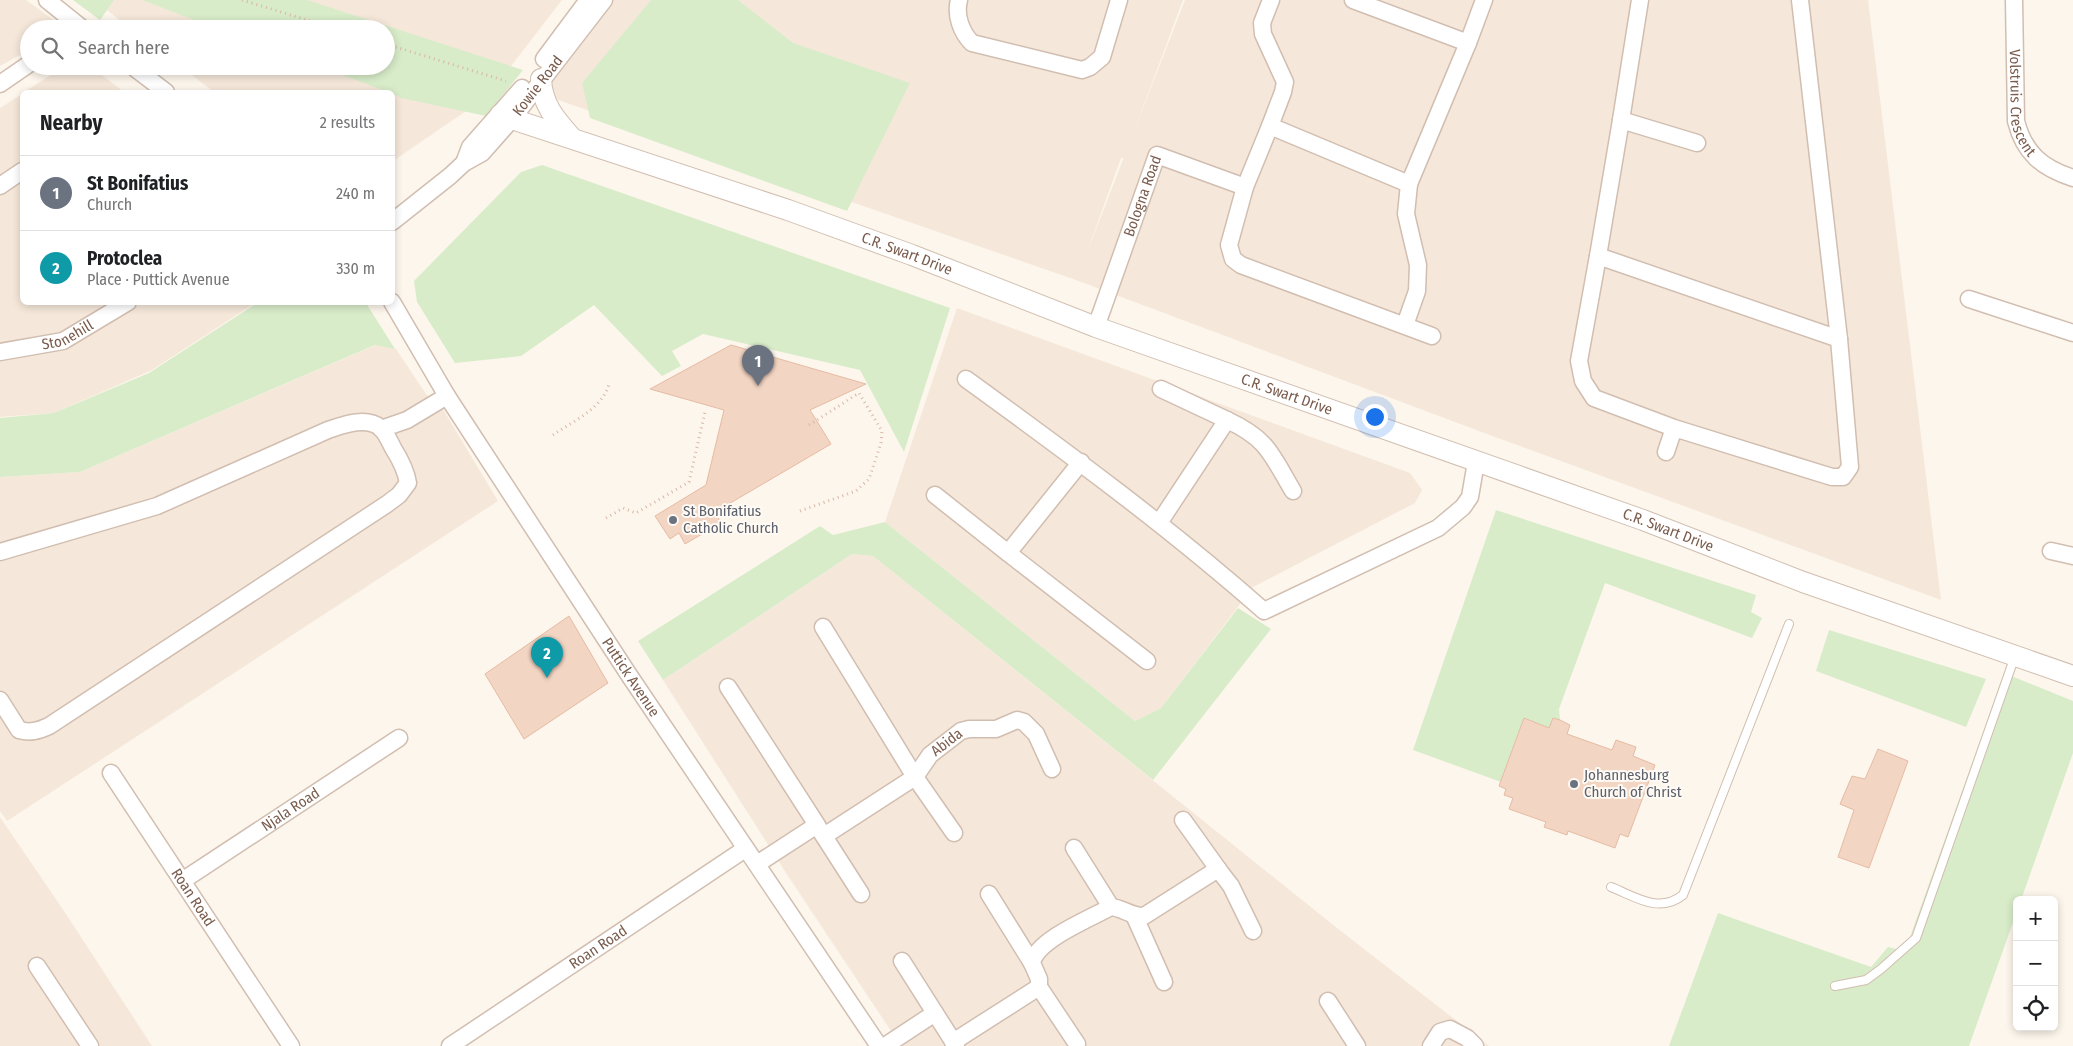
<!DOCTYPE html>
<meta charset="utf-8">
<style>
:root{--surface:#fff;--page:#f2f2f2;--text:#202124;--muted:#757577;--line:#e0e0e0;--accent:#0f766e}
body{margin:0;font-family:"Fira Sans Condensed",sans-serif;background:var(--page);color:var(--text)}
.controls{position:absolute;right:15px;bottom:15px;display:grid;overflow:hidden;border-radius:8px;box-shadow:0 2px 8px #0003}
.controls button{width:45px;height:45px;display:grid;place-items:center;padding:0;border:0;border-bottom:1px solid var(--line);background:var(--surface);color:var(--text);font:25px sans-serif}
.you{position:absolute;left:1374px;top:416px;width:18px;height:18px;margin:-12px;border:4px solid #fff;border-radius:50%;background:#1a73e8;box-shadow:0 0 0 8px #1a73e833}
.badge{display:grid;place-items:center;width:32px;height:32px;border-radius:50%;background:var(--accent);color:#fff;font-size:16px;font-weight:700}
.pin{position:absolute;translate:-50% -41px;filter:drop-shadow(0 1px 2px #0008)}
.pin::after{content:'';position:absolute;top:26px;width:18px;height:15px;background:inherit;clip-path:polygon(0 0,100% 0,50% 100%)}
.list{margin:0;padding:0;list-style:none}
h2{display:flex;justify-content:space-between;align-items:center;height:65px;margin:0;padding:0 20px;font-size:21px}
h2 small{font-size:16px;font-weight:400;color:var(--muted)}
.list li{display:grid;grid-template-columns:32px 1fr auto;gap:15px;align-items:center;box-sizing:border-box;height:75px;padding:0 20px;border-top:1px solid var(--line)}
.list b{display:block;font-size:19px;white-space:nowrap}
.list p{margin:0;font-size:16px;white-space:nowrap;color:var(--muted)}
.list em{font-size:16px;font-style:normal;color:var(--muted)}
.icon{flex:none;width:28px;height:28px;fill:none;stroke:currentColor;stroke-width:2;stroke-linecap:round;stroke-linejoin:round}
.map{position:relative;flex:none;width:2073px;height:1046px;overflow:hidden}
.search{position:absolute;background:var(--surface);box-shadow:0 2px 8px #0003;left:20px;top:20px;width:375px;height:55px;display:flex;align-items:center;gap:12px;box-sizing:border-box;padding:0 18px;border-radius:28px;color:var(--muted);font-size:19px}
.panel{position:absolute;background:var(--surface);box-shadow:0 2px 8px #0003;left:20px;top:90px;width:375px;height:215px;border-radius:8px}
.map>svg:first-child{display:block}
.residential{fill:#f5e8da}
.green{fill:#d8ecc9}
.building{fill:#f3d5c3;stroke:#e6bba3}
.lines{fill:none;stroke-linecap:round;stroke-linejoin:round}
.service-casing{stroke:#d1beb0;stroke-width:10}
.minor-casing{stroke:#d1beb0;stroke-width:19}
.tertiary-casing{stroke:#d1beb0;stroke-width:22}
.path{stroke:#d9b8a5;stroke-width:3;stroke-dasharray:1 4;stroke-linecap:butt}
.service{stroke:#fff;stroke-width:8}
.minor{stroke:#fff;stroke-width:16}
.tertiary{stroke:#fff;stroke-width:20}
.worship-dot{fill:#6b7280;stroke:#fffaf3;stroke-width:2}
.labels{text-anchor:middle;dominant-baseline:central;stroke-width:4;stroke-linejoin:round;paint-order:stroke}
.street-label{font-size:15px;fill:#7a5c4d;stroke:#fffaf3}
.worship-label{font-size:15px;fill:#5b616d;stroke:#fffaf3;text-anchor:start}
</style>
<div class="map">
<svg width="2073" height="1046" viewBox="0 0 2073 1046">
<rect width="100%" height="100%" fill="#fdf6ec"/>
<path class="residential" d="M0,0H26L58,23L59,29H29V50L0,66Z
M94,0H562L488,96L393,161L392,92H214L180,66H386V29H131Z
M611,0H1183L1124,158H1121L1086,255L1185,0H1868L1941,600L1495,437L1076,280L538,93Z
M65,66H90L124,92H24Z
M22,94V302L255,303L152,370L54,413L0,417V108Z
M957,308L1410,473L1422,490L1415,503L1253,587L1161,708L1135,721L885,522Z
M376,345L396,349L426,394L444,411L498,501L7,821L0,811V477L80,472Z
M852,554L873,556L1337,928L1489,1046H901L788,876L663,680Z
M0,817L66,914L152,1046H0Z"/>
<path class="green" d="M73,0H114L100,20Z
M142,0H307L523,70L486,116L401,98L393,94L392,92H388L318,66H386V29H218Z
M651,0H738L793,43L910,83L847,211L590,118L582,83Z
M542,165L950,308L904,452L860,370L703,334L672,351L681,366L662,376L594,305L521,356L455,363L417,302L414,281L521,172Z
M257,303H366L395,349L375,345L80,472L0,477V418L54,413L149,373Z
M1496,510L1756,595L1751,612L1762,618L1752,638L1605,583L1559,709L1560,720L1549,728L1524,719L1501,782L1413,750Z
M885,522L1135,721L1161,708L1238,608L1271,629L1153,780L873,556L852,554L663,680L638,641L820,526L833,535Z
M1829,630L1986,679L1966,727L1816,671Z
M2004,673L2073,701V753L2021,900H2017V911L1969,1046H1669L1718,913L1871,967L1888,947L1905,951Z"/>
<path class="building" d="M731,345L866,384L810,410L831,444L715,512L721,523L685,544L679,533L670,539L655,516L706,485L724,410L650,389Z
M569,616L608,683L524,739L485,674Z
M1524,718L1549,728L1553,718L1560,720L1570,725L1567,734L1612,750L1616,740L1636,747L1633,756L1655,765L1628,837L1620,834L1615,848L1568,831L1567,835L1544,827L1546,822L1509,809L1513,798L1504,795L1506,789L1499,786Z
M1878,749L1908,761L1869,868L1838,857L1854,810L1840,804L1852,776L1865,779Z"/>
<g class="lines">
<defs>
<path id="service" d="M1611,887C1636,897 1659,914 1683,895L1789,624
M1835,986L1866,980L1881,969L1916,938L2015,656"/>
<g id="minor">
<path d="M47,0L83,29"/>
<path d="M959,0C955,15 961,32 972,43L1082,70L1090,67L1102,57L1119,0"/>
<path d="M1353,0L1468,43L1409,184"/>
<path d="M1800,0L1839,339"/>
<path id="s1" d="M2014,0L2016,121C2024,153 2042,168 2073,178"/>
<path d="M1468,43L1484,0"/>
<path d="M544,59L588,0"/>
<path d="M132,66L166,92"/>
<path d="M0,84L29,64"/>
<path d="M1621,120L1640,0"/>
<path d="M1270,126L1283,92L1285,82L1263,34L1262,23L1271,0"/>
<path d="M464,163L470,147L522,88"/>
<path d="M0,186L22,171"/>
<path d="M1245,187L1270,126L1409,184L1406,214L1418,265L1417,291L1405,325"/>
<path id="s2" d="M392,222L450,176L464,163L482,153L512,119L604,0"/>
<path d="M1598,256L1621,120L1697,143"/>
<path d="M1969,299L2073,333"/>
<path id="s3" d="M392,302L447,396L629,675L879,1046"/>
<path id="s4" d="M1096,327L1157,155L1245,187L1229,245L1233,259L1241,265L1432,336"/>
<path id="s5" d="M0,352L63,341L128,302"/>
<path d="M966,379C1068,453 1170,528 1264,611L1438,528L1463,507L1470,497L1476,462"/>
<path d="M1227,420C1268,439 1271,454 1293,491"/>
<path d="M381,429L407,420L447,396"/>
<path d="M1666,452L1674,428L1594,398L1583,381L1579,361L1598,256L1839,339L1850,467L1843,477H1832L1674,428"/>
<path d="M935,495L1008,553L1081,462"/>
<path d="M1159,523L1227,420L1161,389"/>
<path d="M2051,551L2073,556"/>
<path d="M0,552L157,506L328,430C343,425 366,416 381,428C386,433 390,442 393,448C400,459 406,470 408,483L399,495L387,504L49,726C38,731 30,733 19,730L0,700"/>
<path d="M1008,553L1147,661"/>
<path d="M823,627L915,777L954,833"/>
<path d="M728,687L817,825L757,864"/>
<path id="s6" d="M111,773L291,1046"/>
<path d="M1183,820L1218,869"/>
<path d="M818,827L861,894"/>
<path id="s7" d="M824,836L915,777L930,755L961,731L969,729H996L1017,720L1024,722L1036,734L1052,769"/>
<path d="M1074,848L1111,907"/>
<path id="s8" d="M182,881L399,738"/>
<path d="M989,894L1032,963"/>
<path d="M1134,915L1164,982"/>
<path d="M37,966L90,1046"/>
<path d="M1039,987L1077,1044"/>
<path d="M1328,1001L1357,1046"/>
<path d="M935,1013L956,1046"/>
<path d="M953,1042L1039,987V979L1032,963C1036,940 1091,918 1111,907C1123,908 1132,917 1144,916L1218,869L1231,886L1253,931"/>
<path id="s9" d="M450,1046L745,849"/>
<path d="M885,1046L935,1013L902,961"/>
<path d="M1431,1046L1440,1032L1450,1029L1467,1038L1475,1046"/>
</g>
<g id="tertiary">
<path d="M541,79C542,105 556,120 572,138"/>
<path id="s10" d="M500,115L788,210L912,255L1096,327L1643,520L1803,582L2073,676"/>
</g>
</defs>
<use href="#service" class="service-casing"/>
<use href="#minor" class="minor-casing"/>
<use href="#tertiary" class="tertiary-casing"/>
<path class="path" d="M242,0L336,29
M386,44L506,81
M553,435C573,421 602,409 609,384
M800,511L856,491L869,479L881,443L882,431L859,393L806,427
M606,518L623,508L636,513L689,482L705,412"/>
<use href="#service" class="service"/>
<use href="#minor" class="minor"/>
<use href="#tertiary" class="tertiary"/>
</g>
<g class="worship-dot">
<circle cx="673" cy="520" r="5"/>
<circle cx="1574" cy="784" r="5"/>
</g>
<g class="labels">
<g class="street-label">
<text stroke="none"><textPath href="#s2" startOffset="201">Kowie Road</textPath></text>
<text stroke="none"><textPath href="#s1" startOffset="104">Volstruis Crescent</textPath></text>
<text stroke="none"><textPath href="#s4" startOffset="139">Bologna Road</textPath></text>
<text stroke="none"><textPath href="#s10" startOffset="430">C.R. Swart Drive</textPath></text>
<text stroke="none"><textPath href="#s5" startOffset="70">Stonehill</textPath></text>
<text stroke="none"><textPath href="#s10" startOffset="835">C.R. Swart Drive</textPath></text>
<text stroke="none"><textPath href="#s10" startOffset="1240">C.R. Swart Drive</textPath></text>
<text stroke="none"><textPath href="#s3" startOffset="445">Puttick Avenue</textPath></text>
<text stroke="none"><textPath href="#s7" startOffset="156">Abida</textPath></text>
<text stroke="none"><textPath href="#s8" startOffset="130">Njala Road</textPath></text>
<text stroke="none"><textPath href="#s6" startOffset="149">Roan Road</textPath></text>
<text stroke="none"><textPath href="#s9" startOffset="178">Roan Road</textPath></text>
</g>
<g class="worship-label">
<text x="683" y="511">St Bonifatius<tspan x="683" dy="17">Catholic Church</tspan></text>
<text x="1584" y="775">Johannesburg<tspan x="1584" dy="17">Church of Christ</tspan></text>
</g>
</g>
</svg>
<div class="controls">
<button>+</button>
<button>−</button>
<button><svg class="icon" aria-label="locate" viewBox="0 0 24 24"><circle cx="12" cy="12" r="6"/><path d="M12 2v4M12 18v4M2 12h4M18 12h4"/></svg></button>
</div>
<div class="you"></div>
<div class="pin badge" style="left:758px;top:386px;background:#6b7280">1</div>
<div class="pin badge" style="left:547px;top:678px;background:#0f9aa8">2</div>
<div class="search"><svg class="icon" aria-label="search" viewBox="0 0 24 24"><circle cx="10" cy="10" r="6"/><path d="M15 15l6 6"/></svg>Search here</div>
<section class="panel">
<h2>Nearby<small>2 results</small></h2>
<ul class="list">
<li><span class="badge" style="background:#6b7280">1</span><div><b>St Bonifatius</b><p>Church</p></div><em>240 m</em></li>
<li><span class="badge" style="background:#0f9aa8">2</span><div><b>Protoclea</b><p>Place · Puttick Avenue</p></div><em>330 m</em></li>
</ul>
</section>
</div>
